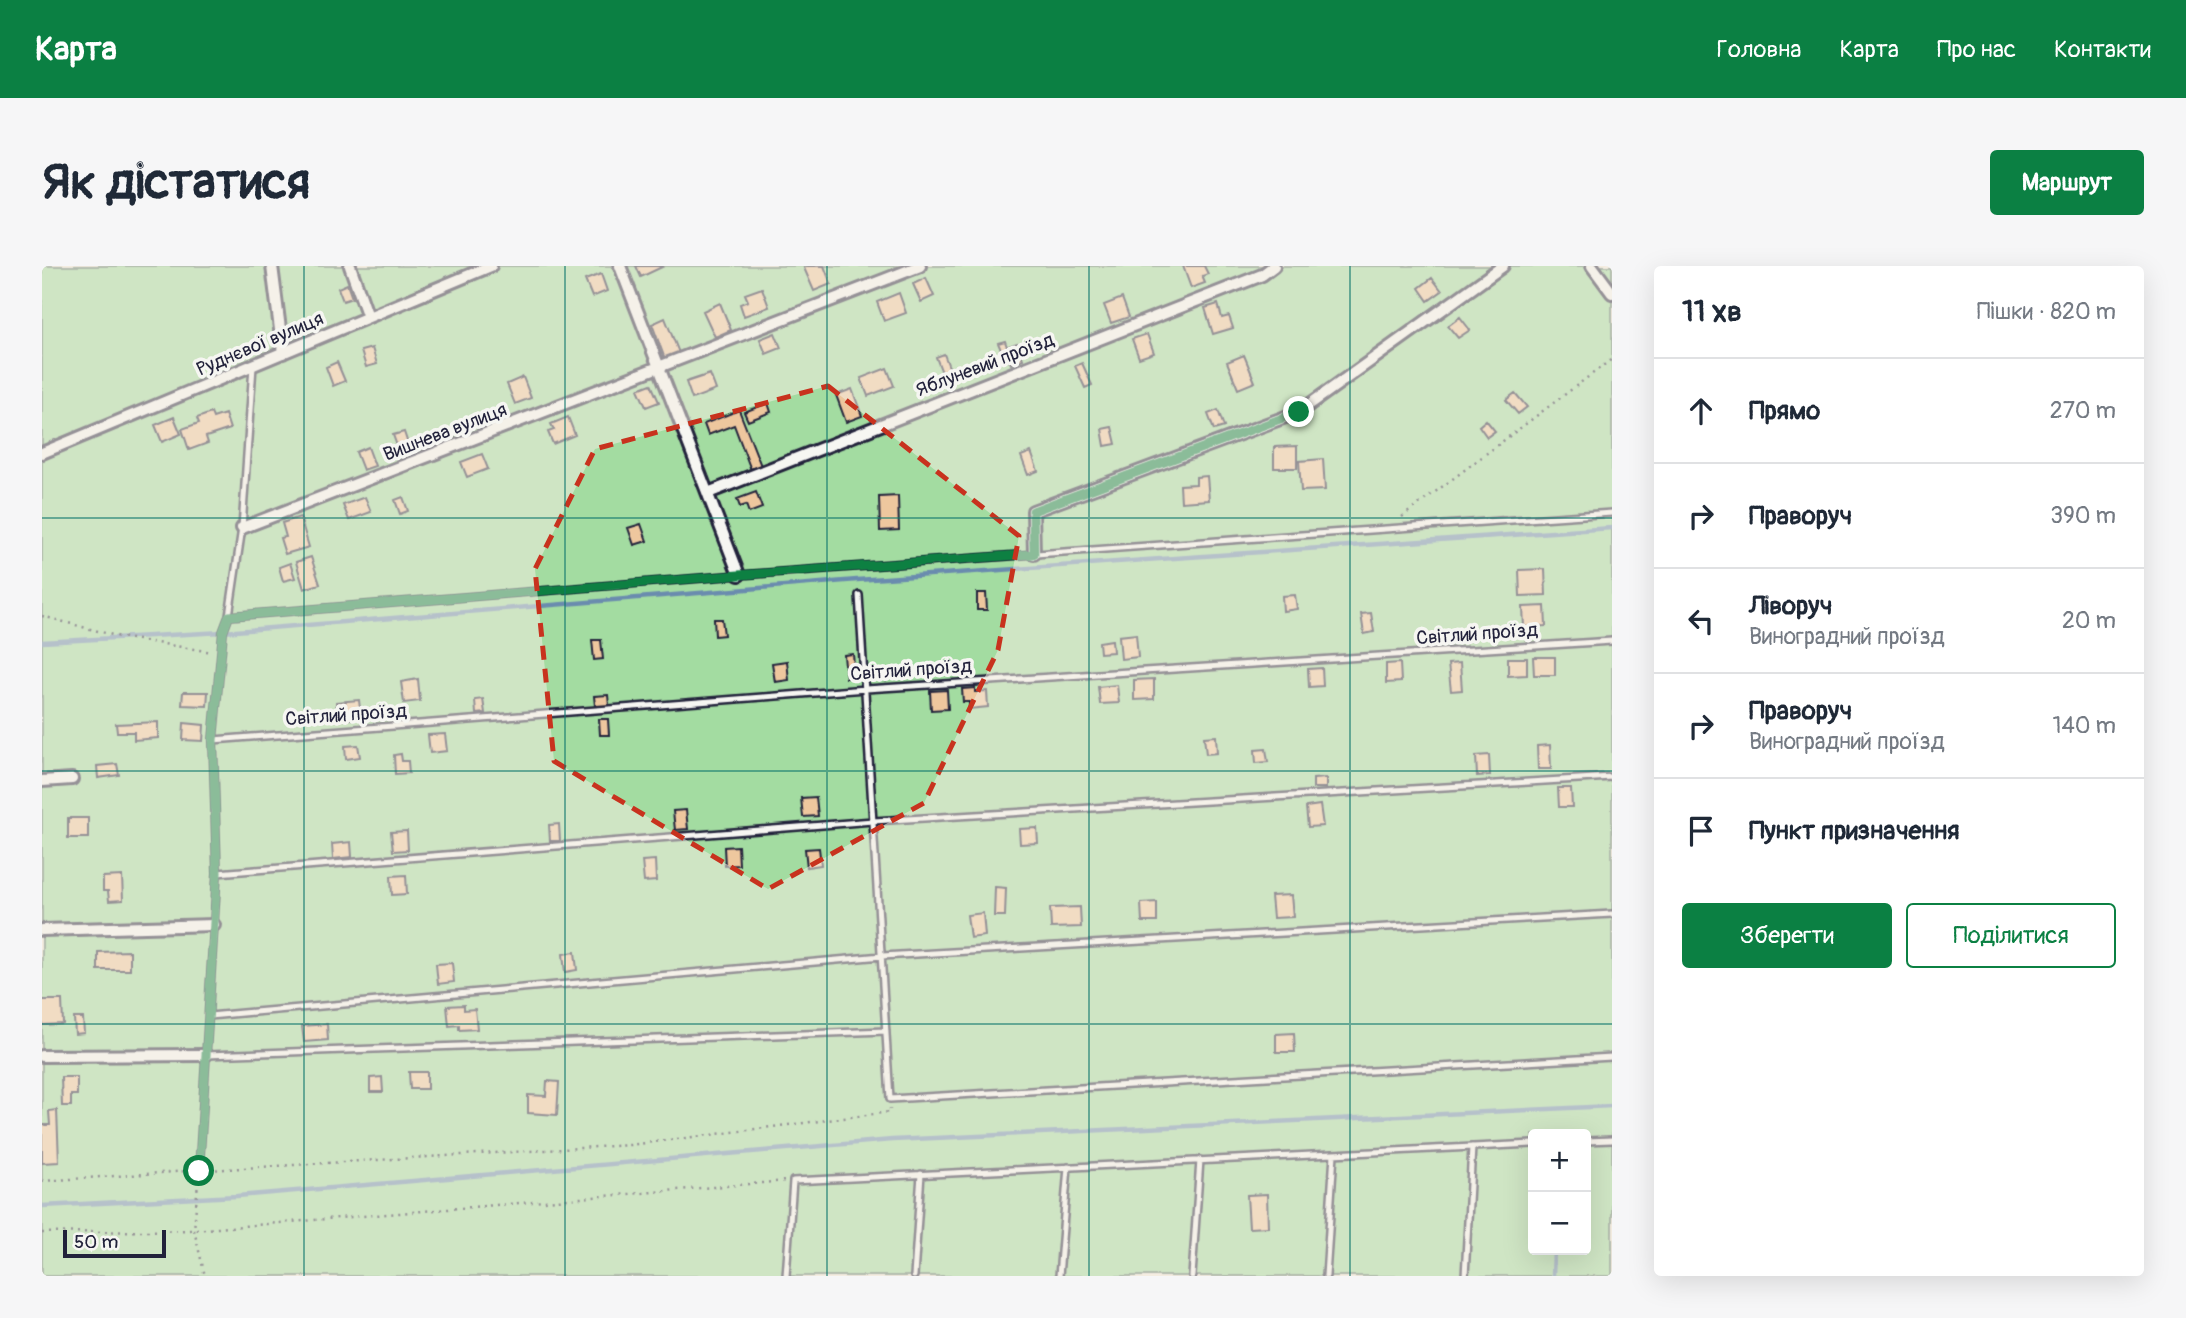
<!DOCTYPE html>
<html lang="uk">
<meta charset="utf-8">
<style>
:root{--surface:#fff;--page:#f6f6f7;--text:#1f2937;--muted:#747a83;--line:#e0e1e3;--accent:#0b8043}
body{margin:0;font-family:Pangolin,sans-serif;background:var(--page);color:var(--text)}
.controls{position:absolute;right:21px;bottom:21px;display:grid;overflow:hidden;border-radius:7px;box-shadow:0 7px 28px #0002}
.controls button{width:63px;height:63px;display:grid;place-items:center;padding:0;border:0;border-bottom:2px solid var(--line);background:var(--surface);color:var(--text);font:35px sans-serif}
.scale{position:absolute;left:21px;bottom:18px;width:103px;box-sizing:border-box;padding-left:7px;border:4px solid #22223b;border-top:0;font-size:19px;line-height:24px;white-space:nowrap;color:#22223b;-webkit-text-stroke:5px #f6f6f2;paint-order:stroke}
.stop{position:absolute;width:21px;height:21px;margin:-16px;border:5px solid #0b8043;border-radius:50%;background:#fff}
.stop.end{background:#0b8043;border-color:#fff;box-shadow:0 2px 7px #0008}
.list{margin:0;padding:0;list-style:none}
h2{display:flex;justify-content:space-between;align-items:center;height:91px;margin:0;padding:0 28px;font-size:30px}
h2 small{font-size:23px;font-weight:400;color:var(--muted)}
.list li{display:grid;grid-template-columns:46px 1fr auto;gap:21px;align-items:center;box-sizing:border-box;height:105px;padding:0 28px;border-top:2px solid var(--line)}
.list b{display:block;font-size:26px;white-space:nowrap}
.list p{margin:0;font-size:23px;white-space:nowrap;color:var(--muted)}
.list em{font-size:23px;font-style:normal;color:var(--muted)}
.actions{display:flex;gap:14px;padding:21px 28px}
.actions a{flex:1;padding:16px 0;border:2px solid var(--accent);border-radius:7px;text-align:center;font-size:24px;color:var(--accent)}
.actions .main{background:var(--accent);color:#fff}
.icon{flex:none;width:38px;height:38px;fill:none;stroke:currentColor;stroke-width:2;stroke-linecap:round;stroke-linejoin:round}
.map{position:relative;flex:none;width:1570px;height:1010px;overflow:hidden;border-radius:7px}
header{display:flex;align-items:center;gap:42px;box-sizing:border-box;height:98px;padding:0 35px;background:var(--accent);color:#fff}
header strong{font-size:33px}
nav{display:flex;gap:38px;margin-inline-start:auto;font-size:24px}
.intro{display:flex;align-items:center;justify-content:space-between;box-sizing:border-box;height:168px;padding:0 42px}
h1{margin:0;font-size:49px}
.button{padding:18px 32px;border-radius:7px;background:var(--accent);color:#fff;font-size:24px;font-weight:700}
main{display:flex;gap:42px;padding:0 42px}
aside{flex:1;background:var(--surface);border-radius:7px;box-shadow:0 7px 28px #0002}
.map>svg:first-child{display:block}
.green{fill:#a3dca1;stroke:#627f6e;stroke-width:2;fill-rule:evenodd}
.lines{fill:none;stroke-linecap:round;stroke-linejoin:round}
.stream{stroke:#6b8cae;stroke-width:4.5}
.building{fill:#eec79e;stroke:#22223b;stroke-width:2}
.service-casing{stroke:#22223b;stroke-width:10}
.minor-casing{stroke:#22223b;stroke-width:16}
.path{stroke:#22223b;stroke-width:2.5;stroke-dasharray:2 5;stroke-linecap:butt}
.service{stroke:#f6f6f2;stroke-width:5}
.minor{stroke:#f6f6f2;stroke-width:10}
.route{stroke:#0b8043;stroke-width:9}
.marked{fill:none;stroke:#c8321e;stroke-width:5;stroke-dasharray:14 9;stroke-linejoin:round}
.grid{fill:none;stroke:#0f766e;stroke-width:2;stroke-opacity:0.55}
.labels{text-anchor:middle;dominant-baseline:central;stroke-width:7;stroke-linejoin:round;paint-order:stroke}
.street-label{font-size:19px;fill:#22223b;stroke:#f6f6f2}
</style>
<header>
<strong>Карта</strong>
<nav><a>Головна</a><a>Карта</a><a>Про нас</a><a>Контакти</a></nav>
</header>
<div class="intro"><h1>Як дістатися</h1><a class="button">Маршрут</a></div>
<main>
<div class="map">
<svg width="1570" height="1010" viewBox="0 0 1570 1010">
<rect width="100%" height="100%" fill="#f4ede1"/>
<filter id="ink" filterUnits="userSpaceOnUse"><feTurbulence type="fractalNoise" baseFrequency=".0143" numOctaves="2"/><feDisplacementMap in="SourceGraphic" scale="14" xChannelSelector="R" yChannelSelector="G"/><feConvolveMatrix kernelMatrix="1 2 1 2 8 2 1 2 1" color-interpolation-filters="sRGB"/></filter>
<g filter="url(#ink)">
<path class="green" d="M0,0H1570V1010H0ZM1491,868H1544V984H1491Z"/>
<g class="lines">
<path class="stream" d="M0,376L181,366L815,314L1570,262
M0,940L195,930L850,874L1570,840
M1511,1010L1512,984"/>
</g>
<path class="building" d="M594,0H622L599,11Z
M766,0H782L789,18L772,25L762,2Z
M1141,0H1162L1166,8L1160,10L1163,17L1149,22Z
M559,8L565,25L550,31L543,14Z
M884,12L892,30L879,36L871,18Z
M1390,12L1400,25L1386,35L1377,22Z
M305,18L310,32L301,35L296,22Z
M720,22L727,41L702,50L698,38L706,35L703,28Z
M857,27L864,47L842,55L835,36Z
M1080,32L1087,51L1069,57L1062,39Z
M678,37L689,64L673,71L661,45Z
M1176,38L1180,52L1187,50L1191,62L1171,68L1163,42Z
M1418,51L1428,64L1416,72L1406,60Z
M623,52L637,87L623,93L610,58Z
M733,67L739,82L724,88L718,73Z
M1105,68L1112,87L1097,92L1090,73Z
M963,75L965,81L975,77L981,93L969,98L966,92L963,93L956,77Z
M330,82L335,98L324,101L319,85Z
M902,88L910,109L902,112L894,91Z
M1202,89L1213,116L1196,123L1185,96Z
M295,96L303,115L291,120L284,101Z
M1040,97L1050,119L1043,122L1033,100Z
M845,102L852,120L826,130L819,112Z
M668,108L674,124L650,133L644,116Z
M481,111L489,132L473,138L465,118Z
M609,118L617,136L604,141L596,123Z
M810,123L820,150L804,156L794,129Z
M1473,127L1485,141L1476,148L1464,134Z
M726,137L729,146L706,155L702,146Z
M697,144L719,200L709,204L692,159L666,169L662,158Z
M1176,144L1182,161L1172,164L1166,148Z
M169,147L171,152L183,148L188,163L164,171L166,177L147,184L140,163L157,157L155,152Z
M132,151L139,168L120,176L113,159Z
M526,151L533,169L511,178L506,166L512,164L509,158Z
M1444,154L1453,165L1445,171L1437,160Z
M1070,161L1074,178L1063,180L1060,163Z
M362,166L368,184L358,188L351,169Z
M1255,180V202H1232V181Z
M326,181L333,200L321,204L314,186Z
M989,186L996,205L986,209L979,190Z
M440,188L446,203L425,211L419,196Z
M1281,193L1283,224L1259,225L1257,195Z
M1165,210L1167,234L1139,236L1138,219L1154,218V211Z
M714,226L720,242L707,247L704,239L698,241L695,233Z
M856,230L857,264L838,265L837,231Z
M323,231L329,246L307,254L301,239Z
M361,231L366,245L358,248L353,234Z
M258,251L267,281L243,288L238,272L244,271L240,257Z
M599,258L605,275L592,279L586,262Z
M269,291L278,318L262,323L254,296Z
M248,297L253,312L241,315L237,301Z
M1503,303L1504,329L1478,330L1477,304Z
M935,327H944L945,344H935Z
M1253,329L1255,343L1241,345L1240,330Z
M1503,340L1504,360L1482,361L1481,341Z
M1329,347L1332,366L1322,368L1319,348Z
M672,353H680L682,369L673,370Z
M1094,368L1096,391L1079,393L1077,370Z
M550,374H559L561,393L552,394Z
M1070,374L1071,386L1058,387L1057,376Z
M811,388L813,411L804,412L802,389Z
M1491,391H1513V409H1492Z
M1466,392H1485V409L1466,410Z
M745,395L747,414L733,416L730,397Z
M1358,397L1359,416L1344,417V398Z
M1418,397L1420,424L1409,425L1406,398Z
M1280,402L1281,420L1267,421L1266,403Z
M376,413L378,435L362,437L359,416Z
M1112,413V433L1092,434V414Z
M1075,419L1077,437L1058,438L1056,421Z
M933,422V426L945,425L946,441L927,443V436H921L920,423Z
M905,424L906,443L889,444L888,425Z
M141,426H166L165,440L140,439Z
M566,429L567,440H553L552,430Z
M441,433L443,447L434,448L433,434Z
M317,434L319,452L295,454L294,436Z
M557,453H566L567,469H558Z
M116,456V472L92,474V466H75L74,458Z
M142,457L162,459L161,475L141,474Z
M403,468L405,485L388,487L386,469Z
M1174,470L1175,487L1164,488L1162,471Z
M316,479L318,491L304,493L303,480Z
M1508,479L1509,503H1496L1495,480Z
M1224,483L1226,496L1214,497L1213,484Z
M359,488L360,495H366L367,507L353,508L352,489Z
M1447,489L1448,509L1435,510L1434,490Z
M75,498L77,509L56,512L55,500Z
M1284,512V522H1271V513Z
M1516,522H1529L1530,541H1517Z
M774,531L776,550L761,551L759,532Z
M1278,539L1281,560L1266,561L1264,541Z
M644,544L646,563L633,564L631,545Z
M26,552H46V572H26Z
M517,558L518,575H508L507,559Z
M995,562L996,577L978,578L977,563Z
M365,565L366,584L351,585L349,566Z
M309,576L310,591L291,593L290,578Z
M696,580L697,599L683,600L682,581Z
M777,582L779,599L765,601L763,583Z
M613,594L614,615L602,616L600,595Z
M364,609L365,628L350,629L349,610Z
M80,610L81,634L67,635L66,625H61V611Z
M953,621L964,622L963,650H952Z
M1249,629L1251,651L1231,652L1229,630Z
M1115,636V656H1100L1099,637Z
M1038,641L1039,661L1009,662L1008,642Z
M941,647L943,670L928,672L925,649Z
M88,685V704H56V686Z
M533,686L535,704L523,706L521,688Z
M410,697L412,716L396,718L394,698Z
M0,734H20L21,758L0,759Z
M422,739V744L433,743L435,763L417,764V759L407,760L405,740Z
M32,752H41L42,767L33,768Z
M285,758L286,774L262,776L260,760Z
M1252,767L1253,786H1234V768Z
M367,806H385V823H368Z
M19,811H35V829H29V840H20Z
M340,811L341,826H328V812Z
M505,815L517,816L515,849L486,847V829L504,830Z
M15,844L17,896L0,897V859H8L7,845Z
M1225,928L1226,961L1207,962L1205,929Z"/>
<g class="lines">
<defs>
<path id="service" d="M817,329L848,833L1570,791
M187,350L697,309L1570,247
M171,474L824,423L1570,375
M175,607L831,555L1570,511
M167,750L840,690L1570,648
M164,789L844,765
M1544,875L1570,874
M157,905L175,607L171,474L181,366L187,350L200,262L211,100
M744,1010L751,915L1491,878
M872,1010L879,908
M1017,1010L1026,901
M1150,1010L1158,894
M1284,1010L1292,888
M1423,1010L1430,881"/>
<path id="minor" d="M230,0L241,87
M308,0L326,51
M578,0L697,309
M1550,0L1570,27
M0,187L449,0
M666,227L1220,9L1232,0
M200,262L878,0
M992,288L991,245L1257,146L1461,0
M0,515L30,513
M0,664L172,659
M0,790L164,789"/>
</defs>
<use href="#service" class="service-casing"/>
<use href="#minor" class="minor-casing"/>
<path class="path" d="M1360,251L1570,93
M0,350L78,371L170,386
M167,904L588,879L848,846V843
M0,915L147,905
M156,915L152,964L163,1010
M0,967L152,964L744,915"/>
<use href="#service" class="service"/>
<use href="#minor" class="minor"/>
</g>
</g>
<g class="lines" filter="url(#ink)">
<path class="route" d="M157,905L175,607L171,474L181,366L187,350L697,309L992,288L991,245L1257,146"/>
</g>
<path d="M0 0H1570V1010H0ZM786,120L977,270L956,384L882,537L726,623L512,495L493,303L553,183Z" fill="#f4ede1" fill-opacity=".55" fill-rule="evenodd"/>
<path class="marked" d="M786,120L977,270L956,384L882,537L726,623L512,495L493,303L553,183Z"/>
<path class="grid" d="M262,0V1010M523,0V1010M785,0V1010M1047,0V1010M1308,0V1010M0,252H1570M0,505H1570M0,758H1570"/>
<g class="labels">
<g class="street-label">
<text transform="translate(218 78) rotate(-23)">Руднєвої вулиця</text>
<text transform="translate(943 99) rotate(-21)">Яблуневий проїзд</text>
<text transform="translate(403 166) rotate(-21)">Вишнева вулиця</text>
<text transform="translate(1435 368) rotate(-4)">Світлий проїзд</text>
<text transform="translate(869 404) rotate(-4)">Світлий проїзд</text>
<text transform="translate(304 449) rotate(-4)">Світлий проїзд</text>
</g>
</g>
</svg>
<div class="controls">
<button>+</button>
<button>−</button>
</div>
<div class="scale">50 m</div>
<div class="stop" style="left:157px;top:905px"></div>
<div class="stop end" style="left:1257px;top:146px"></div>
</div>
<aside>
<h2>11 хв<small>Пішки · 820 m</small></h2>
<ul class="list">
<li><svg class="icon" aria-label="ahead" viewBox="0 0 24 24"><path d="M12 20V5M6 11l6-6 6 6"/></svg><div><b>Прямо</b></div><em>270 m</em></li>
<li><svg class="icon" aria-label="right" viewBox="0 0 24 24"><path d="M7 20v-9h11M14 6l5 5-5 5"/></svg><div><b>Праворуч</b></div><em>390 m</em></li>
<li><svg class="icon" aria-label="left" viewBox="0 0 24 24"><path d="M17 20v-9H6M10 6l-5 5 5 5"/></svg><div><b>Ліворуч</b><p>Виноградний проїзд</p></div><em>20 m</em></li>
<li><svg class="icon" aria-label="right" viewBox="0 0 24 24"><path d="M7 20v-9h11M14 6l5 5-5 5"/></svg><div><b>Праворуч</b><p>Виноградний проїзд</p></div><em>140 m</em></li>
<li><svg class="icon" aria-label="arrive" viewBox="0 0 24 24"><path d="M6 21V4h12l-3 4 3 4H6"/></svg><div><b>Пункт призначення</b></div></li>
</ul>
<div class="actions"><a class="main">Зберегти</a><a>Поділитися</a></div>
</aside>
</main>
